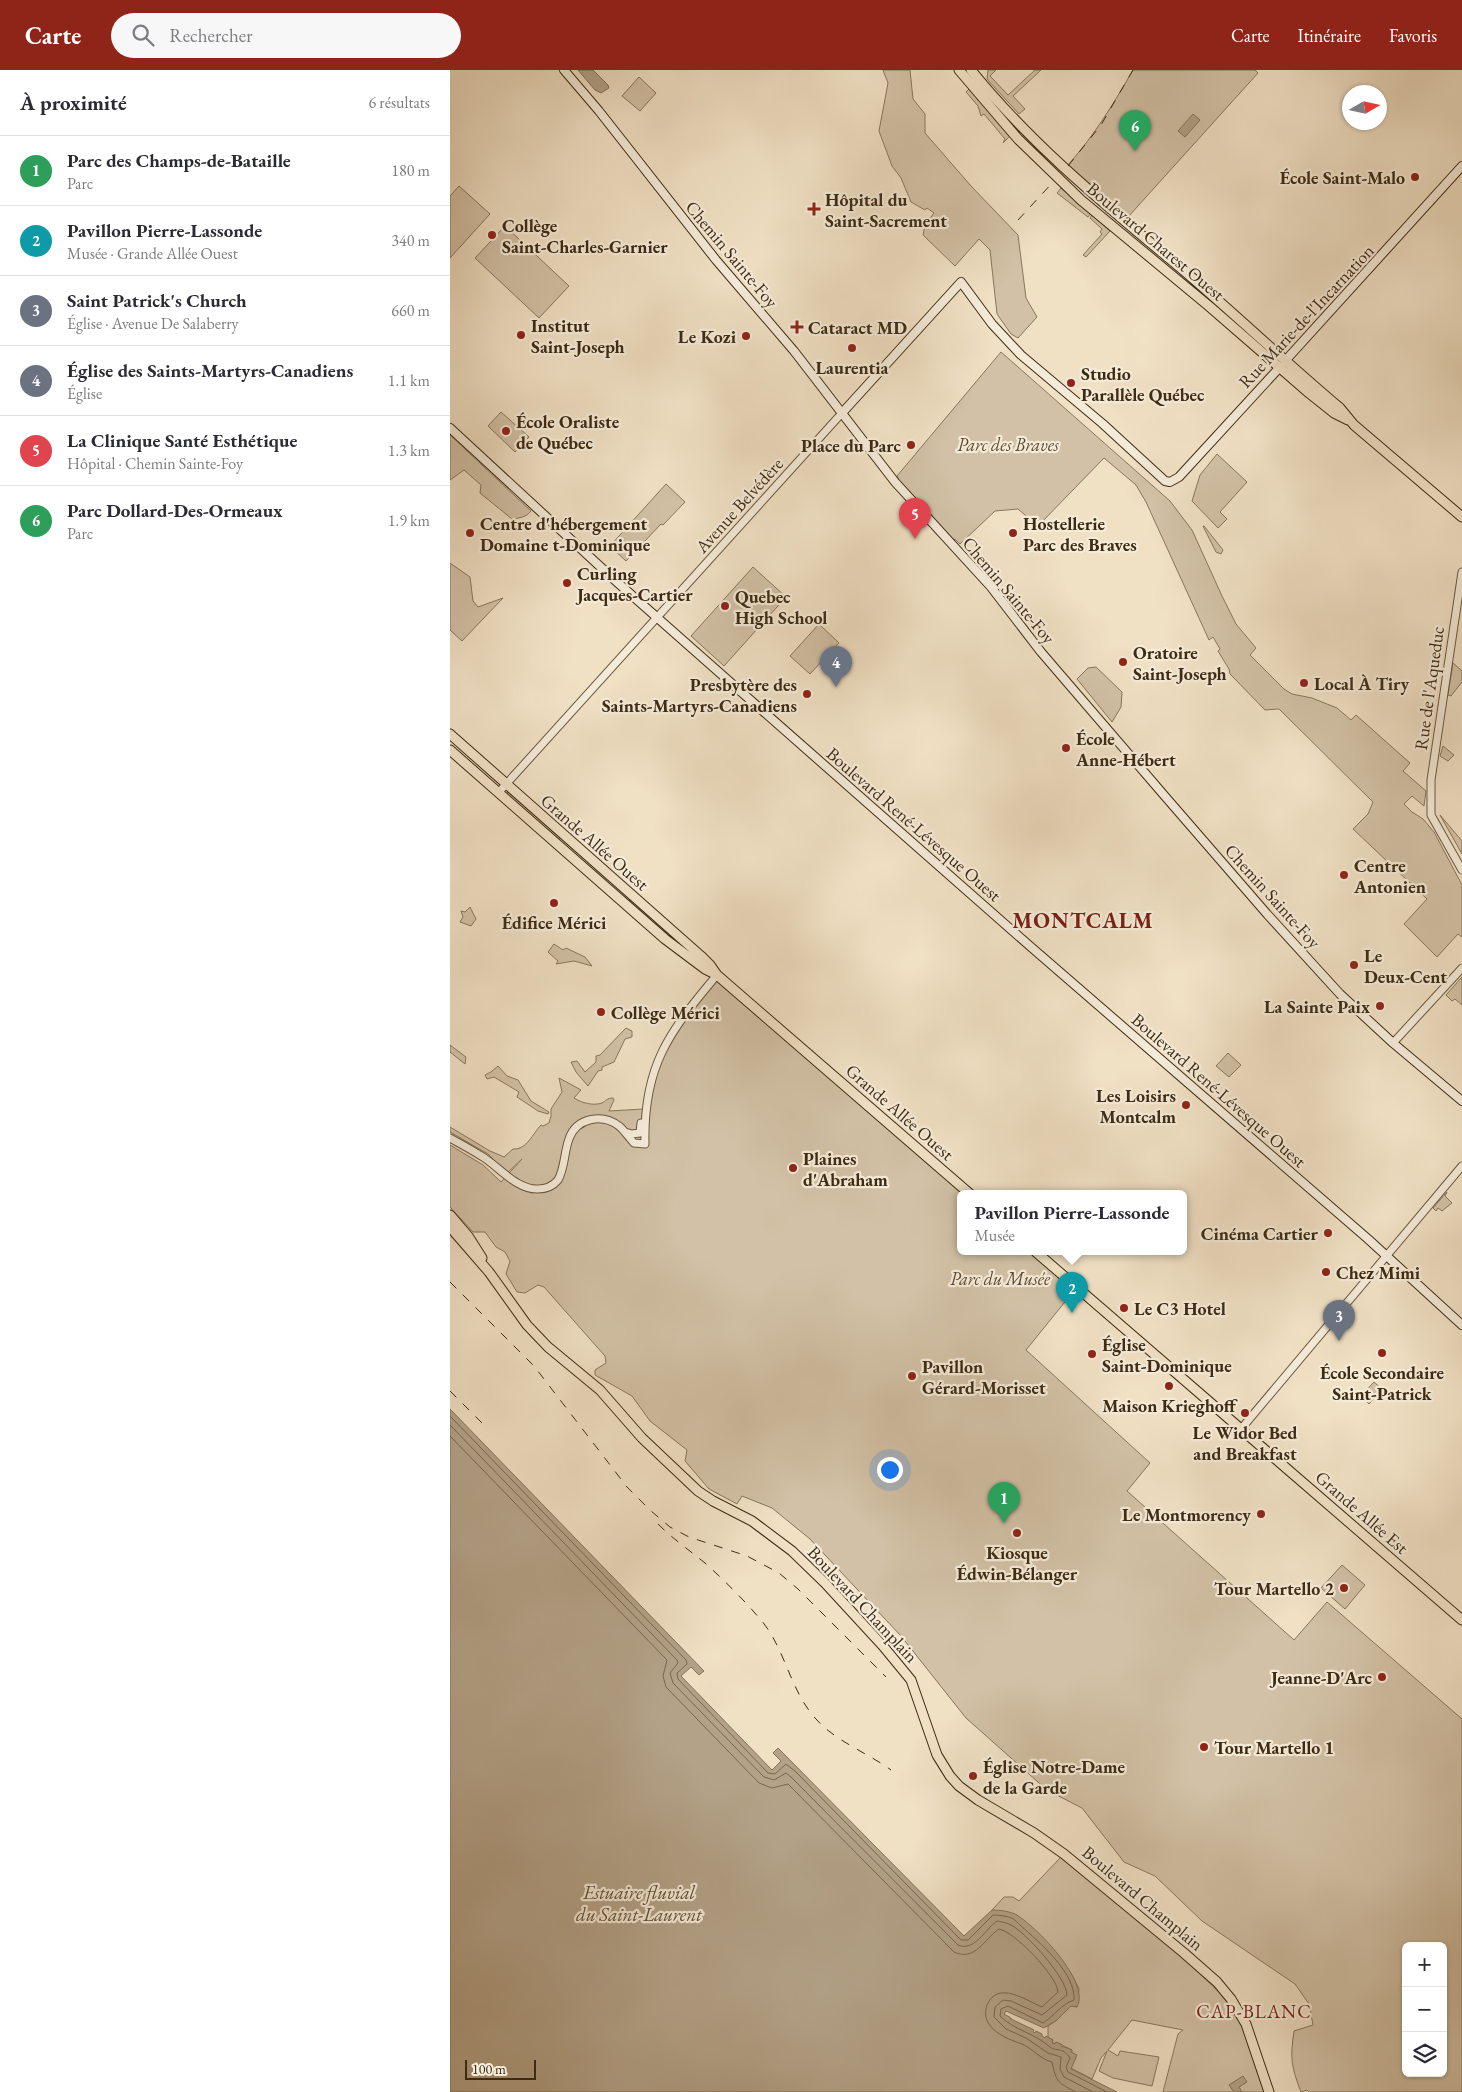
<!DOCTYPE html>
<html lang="fr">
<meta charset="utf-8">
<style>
:root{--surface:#fff;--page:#f7f7f7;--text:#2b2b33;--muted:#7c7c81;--line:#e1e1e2;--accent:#8f2418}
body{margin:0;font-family:"EB Garamond",serif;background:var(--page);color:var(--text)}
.controls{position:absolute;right:15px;bottom:15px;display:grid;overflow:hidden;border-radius:8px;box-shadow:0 1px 4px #0004}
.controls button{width:45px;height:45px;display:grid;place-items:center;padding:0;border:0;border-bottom:1px solid var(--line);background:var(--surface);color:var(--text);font:25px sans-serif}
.compass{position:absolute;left:892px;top:15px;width:45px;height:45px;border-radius:50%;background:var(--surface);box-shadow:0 1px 4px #0004;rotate:81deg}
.scale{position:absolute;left:15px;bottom:12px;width:71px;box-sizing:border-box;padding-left:5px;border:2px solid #3e2b13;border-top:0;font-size:14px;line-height:18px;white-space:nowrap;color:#3e2b13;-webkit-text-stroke:4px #f5ebd9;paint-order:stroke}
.you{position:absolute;left:439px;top:1399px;width:18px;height:18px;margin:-12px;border:4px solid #fff;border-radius:50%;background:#1a73e8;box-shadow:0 0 0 8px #1a73e833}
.badge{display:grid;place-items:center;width:32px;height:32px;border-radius:50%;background:var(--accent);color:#fff;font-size:16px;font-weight:700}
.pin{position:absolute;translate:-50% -41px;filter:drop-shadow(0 1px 2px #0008)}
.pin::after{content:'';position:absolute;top:26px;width:18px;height:15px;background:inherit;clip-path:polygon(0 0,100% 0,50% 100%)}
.popup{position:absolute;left:507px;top:1120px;width:230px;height:65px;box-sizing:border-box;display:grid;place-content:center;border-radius:8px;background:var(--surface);filter:drop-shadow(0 1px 4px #0005);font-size:16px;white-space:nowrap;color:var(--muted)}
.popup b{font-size:19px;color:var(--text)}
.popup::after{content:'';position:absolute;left:50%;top:100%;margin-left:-10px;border:10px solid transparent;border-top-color:var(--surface)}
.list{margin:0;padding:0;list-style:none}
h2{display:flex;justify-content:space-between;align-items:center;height:65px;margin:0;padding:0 20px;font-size:21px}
h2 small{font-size:16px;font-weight:400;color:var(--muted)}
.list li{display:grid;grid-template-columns:32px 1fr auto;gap:15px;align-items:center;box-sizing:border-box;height:70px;padding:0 20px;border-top:1px solid var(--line)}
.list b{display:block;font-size:19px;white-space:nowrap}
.list p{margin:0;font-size:16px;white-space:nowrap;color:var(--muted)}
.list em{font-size:16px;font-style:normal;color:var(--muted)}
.icon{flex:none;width:28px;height:28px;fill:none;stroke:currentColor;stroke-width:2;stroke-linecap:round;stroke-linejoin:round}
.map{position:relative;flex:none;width:1012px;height:2022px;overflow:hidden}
header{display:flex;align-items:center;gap:30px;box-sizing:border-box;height:70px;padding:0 25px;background:var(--accent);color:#fff}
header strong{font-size:24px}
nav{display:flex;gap:28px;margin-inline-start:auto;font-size:18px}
.search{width:350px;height:45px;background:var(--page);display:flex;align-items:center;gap:12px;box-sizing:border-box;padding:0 18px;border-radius:28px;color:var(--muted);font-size:19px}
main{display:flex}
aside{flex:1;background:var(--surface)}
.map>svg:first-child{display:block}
.green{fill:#d2c1a6;stroke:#88765c;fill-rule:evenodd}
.water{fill:#b3a288;stroke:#847259}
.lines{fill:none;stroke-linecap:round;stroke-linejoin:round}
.shore{stroke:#78664e;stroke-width:1}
.tertiary-casing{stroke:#6a583f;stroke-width:9}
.secondary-casing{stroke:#3e2b13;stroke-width:10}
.primary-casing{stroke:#3e2b13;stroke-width:11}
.tertiary{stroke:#f5ebd9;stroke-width:7}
.secondary{stroke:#f5ebd9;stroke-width:8}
.primary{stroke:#f0e0c4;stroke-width:9}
.rail{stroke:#3e2b13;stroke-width:1;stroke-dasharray:9 9;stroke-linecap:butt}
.poi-dot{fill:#8f2418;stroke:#f5ebd9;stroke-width:2}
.labels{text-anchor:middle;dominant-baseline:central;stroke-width:4.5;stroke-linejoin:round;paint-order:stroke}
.poi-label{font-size:18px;font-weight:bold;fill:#3e2b13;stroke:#f5ebd9;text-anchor:start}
.street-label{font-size:18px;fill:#3e2b13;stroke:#f5ebd9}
.park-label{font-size:18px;font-style:italic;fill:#5c4930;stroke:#f5ebd9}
.water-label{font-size:19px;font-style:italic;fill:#614f36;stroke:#f5ebd9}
.neighbourhood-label{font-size:19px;letter-spacing:1px;fill:#7a1f14;stroke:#f5ebd9}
.district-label{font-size:22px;font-weight:bold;letter-spacing:1px;fill:#7a1f14;stroke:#f5ebd9}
</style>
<header>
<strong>Carte</strong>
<div class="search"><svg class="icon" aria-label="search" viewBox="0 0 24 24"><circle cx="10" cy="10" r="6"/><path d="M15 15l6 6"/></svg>Rechercher</div>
<nav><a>Carte</a><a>Itinéraire</a><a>Favoris</a></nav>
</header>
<main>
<aside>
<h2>À proximité<small>6 résultats</small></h2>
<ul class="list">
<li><span class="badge" style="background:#2e9e5b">1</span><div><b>Parc des Champs-de-Bataille</b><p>Parc</p></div><em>180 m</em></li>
<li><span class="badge" style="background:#0f9aa8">2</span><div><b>Pavillon Pierre-Lassonde</b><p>Musée · Grande Allée Ouest</p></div><em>340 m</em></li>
<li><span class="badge" style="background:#6b7280">3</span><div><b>Saint Patrick's Church</b><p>Église · Avenue De Salaberry</p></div><em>660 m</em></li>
<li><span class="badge" style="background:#6b7280">4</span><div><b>Église des Saints-Martyrs-Canadiens</b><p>Église</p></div><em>1.1 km</em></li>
<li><span class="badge" style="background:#e0444e">5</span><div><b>La Clinique Santé Esthétique</b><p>Hôpital · Chemin Sainte-Foy</p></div><em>1.3 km</em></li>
<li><span class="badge" style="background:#2e9e5b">6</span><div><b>Parc Dollard-Des-Ormeaux</b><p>Parc</p></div><em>1.9 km</em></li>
</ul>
</aside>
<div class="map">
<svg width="1012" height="2022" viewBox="0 0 1012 2022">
<rect width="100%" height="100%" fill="#f0e0c4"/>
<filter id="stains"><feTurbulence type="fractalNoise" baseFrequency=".004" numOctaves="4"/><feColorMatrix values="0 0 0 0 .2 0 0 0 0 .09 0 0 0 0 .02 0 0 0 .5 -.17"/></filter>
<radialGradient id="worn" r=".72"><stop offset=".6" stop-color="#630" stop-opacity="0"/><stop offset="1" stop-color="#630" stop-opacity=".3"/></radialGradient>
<path class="green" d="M433,0H460L463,29L475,44V63L521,116L568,165L576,228L587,247L568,268L561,264L547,244L540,180L529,169L505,196L473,165L475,155L484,143L477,138L475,140L461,132L451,108L442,96L429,61L438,13Z
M538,0H546L540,6L558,25L585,0H591L563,26L575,39L569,44L537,9Z
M683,0H805L808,3L678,147L618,95C646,63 662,36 683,0Z
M189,7L206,23L190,41L172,26Z
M519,19L560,66L553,73L555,69L534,44L531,46L528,36L516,22Z
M9,116L40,144L0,188V126Z
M611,118L641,143L638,147L607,123Z
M642,145L660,161L636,187L633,185L652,164L650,162L652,159L640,148Z
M55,156L119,216L89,248L25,188Z
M551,282L720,431L742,460L772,526L786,554L806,578L800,585L834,619L842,624L862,628L887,638L901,650L906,645L960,693L953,701L976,721L974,736L962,726L954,734L962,742L973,749L984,762L1012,815V867L1008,864L987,887L954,854L977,829L903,759L918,744L923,732L829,639L815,640L780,604L779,599L768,581L770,579L763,567L759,570L696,432L686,415L654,388L588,456L568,439L545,441L510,474L506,470L493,465L459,428L447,406Z
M51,342L79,367L65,382L38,356Z
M0,365L81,441C77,447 69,448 62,449L30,423L31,415L14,400L0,410Z
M767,384L797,412L770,442L777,449L768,458L742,431L750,405Z
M216,414L235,432L213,455L211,454L176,491L160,476Z
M753,456H754L773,480L771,484L766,482Z
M0,493L20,507L23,531L28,537L53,528L12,571L0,560Z
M303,497L336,527L274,596L241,566Z
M369,554L389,573L360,604L340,586Z
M1003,593L1012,601V612L1001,626L998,625Z
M646,597L672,622L671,637L662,652L627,609L638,598Z
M993,676L1004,685L998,691L990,686Z
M58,720L111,766L110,769H107L57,724Z
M990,745L1012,771V784Z
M180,828L217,860L216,861L213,862L179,832Z
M20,837L26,849L21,856L10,852L13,847L11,841L15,842Z
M104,874L113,880L116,878L135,887L142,896L124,891L106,894L108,891L98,882Z
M269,905L520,1124H511V1182H586L627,1217L576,1280L700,1393L677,1421L844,1570L877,1532L1012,1649V2022H859L857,2020L851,2022C841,1996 840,1988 844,1961L863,1955L859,1934L845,1914L752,1851L705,1806L674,1792L632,1738L597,1720L516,1648L451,1566L360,1469L322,1438L292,1426L287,1434L259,1419L235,1391L237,1380L200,1351L182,1326L145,1305V1300L156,1293L155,1286L94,1217L88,1215L75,1223L67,1222L56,1204L60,1191L55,1182L46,1177L35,1162H23L0,1137V1075L33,1095L51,1112L72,1089L57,1103L38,1084L0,1062V1057L40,1081L54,1087L63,1079C77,1080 83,1063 91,1055L93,1056L99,1053L101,1046V1039L112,1022L109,1008L131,1020L124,1028C132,1033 143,1036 152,1033C156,1031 157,1028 163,1028L164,1030L159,1041L193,1039L199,1007L209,981ZM956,1876H993V2003H956Z
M1012,907V935L1005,929L1002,931L996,925Z
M176,958L182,961V967L175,969L164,992L152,997V1000L148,1001L138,1016L126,1002L121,992L127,991L135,1002L146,992V986L150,985Z
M0,975L16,987L15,994L0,982Z
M778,983L791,995L779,1007L766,996Z
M48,996L57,1006L68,1010L81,1031L99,1042L98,1044L88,1041L67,1027L69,1022L44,1007L37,1009L35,1005L41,1002Z
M997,1122L995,1126L1002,1133L992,1141L988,1138L986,1141L983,1138Z
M924,1312L932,1319L919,1334L911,1326Z
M892,1495L915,1515L895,1539L871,1518Z
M611,1787L731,1886L771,1924L782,1939L794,1961L814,2022H713L728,1964L733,1960L682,1950L658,1980L668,1986L670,1981L709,1987L702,2016L663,2008L649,2001L657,1981L651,1988L642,2009L621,1998L622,1980L606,1972L605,1974L602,1972L603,1970L598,1967V1956L607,1950L621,1936L627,1937L629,1919L622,1905L607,1884L567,1845L542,1840L554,1827H563L569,1831Z"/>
<path class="water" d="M128,0H143L158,15L159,18L151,23L145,20Z
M743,44L750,50L735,67L728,61Z
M0,1339L254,1601L249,1605L241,1597L231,1606L322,1700L331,1691L323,1683L328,1678L514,1866L542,1840C549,1840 558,1841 565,1844C585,1855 641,1912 627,1937L621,1936L607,1950L594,1958L556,1941L554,1944L561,1948V1949L584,1960L583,1962L585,1963L586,1961L592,1964V1966L595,1968L596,1966L603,1970L602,1973L605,1974L606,1972L611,1974V1976L622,1980L621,1982L627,1985L621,1999L667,2022H0Z
M793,2006L797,2012L789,2017L792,2022H784L779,2015Z"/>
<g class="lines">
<path class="shore" d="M0,1346L236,1590L237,1594L227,1603L228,1609L318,1703L325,1704L336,1694L346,1702L511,1870H518L543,1845C548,1845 557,1846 562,1848C565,1850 568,1853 571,1856C589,1872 626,1903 624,1930C612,1934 604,1946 593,1953L558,1936L551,1939L550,1946C564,1960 586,1964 600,1977C606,1982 612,1976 620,1988L616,1997L618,2002L657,2022
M0,1355L227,1590L228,1593L220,1603L223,1613L314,1707L324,1710L336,1703L341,1707L508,1875C525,1882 535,1859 547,1851C550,1852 555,1852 559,1854C574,1860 617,1908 617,1925L592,1945L561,1931L553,1930L545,1937L544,1947L556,1959L576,1968L598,1983L611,1987L610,1999L614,2007L643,2022
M0,1366L217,1590L213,1606L216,1617L309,1713L322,1718L338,1714L504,1882C525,1892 534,1869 549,1859C565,1862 607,1906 608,1922L592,1937C575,1930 548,1910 537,1935C535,1941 535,1949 539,1954C546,1965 561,1970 572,1974C583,1979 590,1989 602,1992C606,2012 608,2013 626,2022"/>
<defs>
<path id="tertiary" d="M1012,502L981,710V745L1012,800
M49,722L392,343
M943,973L1012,898
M175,1062L182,1064L190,1063L191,1053
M0,1068C11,1074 22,1080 33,1087C49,1097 67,1120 88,1119C95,1119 103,1116 108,1110C115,1098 114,1082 119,1069C126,1048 152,1043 169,1056C175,1061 179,1068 184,1073L195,1074C193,996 219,962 267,905
M791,1359L1012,1096"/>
<path id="secondary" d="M114,0L149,41L266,190L344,281L445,412L541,517L591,582L713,724L817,844L890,924L943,973L1012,1031
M835,291L1012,96
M392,343L511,212L542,254L571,285L653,354L715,411L720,412L729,407L830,297
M0,358L168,513L297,627L581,877L918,1169L1012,1255"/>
<path id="primary" d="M509,0L568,69L631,130L760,237L859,323L884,343L898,350
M521,0C584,78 663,141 739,205C790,249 839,295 890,338L904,355L1012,447
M0,664L251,886L260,895L267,905
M0,680L215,869L255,899L267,905L520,1124
M0,1145L18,1166L32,1188
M0,1157L39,1202L77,1255L98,1277L150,1320L192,1368L248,1421L263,1431L302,1451L342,1481L375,1513L433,1576L461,1610L487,1685L500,1706L509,1716L528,1730L584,1763L614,1784L734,1883L767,1912L781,1929L796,1954L819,2022
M586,1182L1012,1550"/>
</defs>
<use href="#tertiary" class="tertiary-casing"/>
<use href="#secondary" class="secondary-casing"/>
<use href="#primary" class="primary-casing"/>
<use href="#tertiary" class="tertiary"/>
<use href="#secondary" class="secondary"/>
<use href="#primary" class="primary"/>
<path class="rail" d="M618,96L651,55L683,0
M568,150L604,111
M0,1212L84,1296L177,1417L201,1441L220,1457L239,1467L297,1486L329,1503L348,1519L436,1607
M0,1321L33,1354
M208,1454C223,1469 239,1480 255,1493C274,1510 294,1530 311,1550C334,1577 339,1615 361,1643C381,1670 415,1681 441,1700"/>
</g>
<g class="poi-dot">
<circle cx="965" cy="107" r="5"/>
<path d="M361.5 131.5h5v5h5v5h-5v5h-5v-5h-5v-5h5z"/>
<circle cx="42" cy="165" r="5"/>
<path d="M344.5 249.5h5v5h5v5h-5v5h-5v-5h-5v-5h5z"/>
<circle cx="71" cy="265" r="5"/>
<circle cx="296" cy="266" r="5"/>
<circle cx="402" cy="278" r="5"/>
<circle cx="621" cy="313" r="5"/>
<circle cx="56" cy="361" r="5"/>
<circle cx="461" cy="375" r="5"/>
<circle cx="20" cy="463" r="5"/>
<circle cx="563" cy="463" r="5"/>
<circle cx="117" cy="513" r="5"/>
<circle cx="275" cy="536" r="5"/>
<circle cx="673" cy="592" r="5"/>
<circle cx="854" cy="613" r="5"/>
<circle cx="357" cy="624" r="5"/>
<circle cx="616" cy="678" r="5"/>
<circle cx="894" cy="805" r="5"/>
<circle cx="104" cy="833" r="5"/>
<circle cx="904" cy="895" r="5"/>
<circle cx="930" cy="936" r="5"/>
<circle cx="151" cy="942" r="5"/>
<circle cx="736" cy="1035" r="5"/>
<circle cx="343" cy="1098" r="5"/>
<circle cx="878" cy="1163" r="5"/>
<circle cx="876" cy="1202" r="5"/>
<circle cx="674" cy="1238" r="5"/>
<circle cx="932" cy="1283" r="5"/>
<circle cx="642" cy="1284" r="5"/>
<circle cx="462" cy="1306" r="5"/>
<circle cx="719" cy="1316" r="5"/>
<circle cx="795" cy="1343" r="5"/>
<circle cx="811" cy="1444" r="5"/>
<circle cx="567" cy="1463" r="5"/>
<circle cx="894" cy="1518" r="5"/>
<circle cx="932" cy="1607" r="5"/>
<circle cx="754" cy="1677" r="5"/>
<circle cx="523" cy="1706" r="5"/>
</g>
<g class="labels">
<g class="poi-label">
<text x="955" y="107" text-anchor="end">École Saint-Malo</text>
<text x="375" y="129">Hôpital du<tspan x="375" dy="21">Saint-Sacrement</tspan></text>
<text x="52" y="155">Collège<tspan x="52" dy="21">Saint-Charles-Garnier</tspan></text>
<text x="81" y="255">Institut<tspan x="81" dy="21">Saint-Joseph</tspan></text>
<text x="358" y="257">Cataract MD</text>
<text x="286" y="266" text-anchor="end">Le Kozi</text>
<text x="402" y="297" text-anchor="middle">Laurentia</text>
<text x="631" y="303">Studio<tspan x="631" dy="21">Parallèle Québec</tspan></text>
<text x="66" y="351">École Oraliste<tspan x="66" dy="21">de Québec</tspan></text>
<text x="451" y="375" text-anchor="end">Place du Parc</text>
<text x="30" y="453">Centre d'hébergement<tspan x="30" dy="21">Domaine t-Dominique</tspan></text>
<text x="573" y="453">Hostellerie<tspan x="573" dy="21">Parc des Braves</tspan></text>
<text x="127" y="503">Curling<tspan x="127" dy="21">Jacques-Cartier</tspan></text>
<text x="285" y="526">Quebec<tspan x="285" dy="21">High School</tspan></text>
<text x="683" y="582">Oratoire<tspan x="683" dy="21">Saint-Joseph</tspan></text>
<text x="864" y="613">Local À Tiry</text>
<text x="347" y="614" text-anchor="end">Presbytère des<tspan x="347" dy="21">Saints-Martyrs-Canadiens</tspan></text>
<text x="626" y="668">École<tspan x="626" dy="21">Anne-Hébert</tspan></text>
<text x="904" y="795">Centre<tspan x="904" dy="21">Antonien</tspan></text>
<text x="104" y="852" text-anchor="middle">Édifice Mérici</text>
<text x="914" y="885">Le<tspan x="914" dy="21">Deux-Cent</tspan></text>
<text x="920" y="936" text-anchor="end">La Sainte Paix</text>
<text x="161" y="942">Collège Mérici</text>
<text x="726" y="1025" text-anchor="end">Les Loisirs<tspan x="726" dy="21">Montcalm</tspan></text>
<text x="353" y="1088">Plaines<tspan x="353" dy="21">d'Abraham</tspan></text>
<text x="868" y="1163" text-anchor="end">Cinéma Cartier</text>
<text x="886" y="1202">Chez Mimi</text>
<text x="684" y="1238">Le C3 Hotel</text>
<text x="652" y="1274">Église<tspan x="652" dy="21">Saint-Dominique</tspan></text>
<text x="472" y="1296">Pavillon<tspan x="472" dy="21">Gérard-Morisset</tspan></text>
<text x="932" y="1302" text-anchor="middle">École Secondaire<tspan x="932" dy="21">Saint-Patrick</tspan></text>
<text x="719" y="1335" text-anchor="middle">Maison Krieghoff</text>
<text x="795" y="1362" text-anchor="middle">Le Widor Bed<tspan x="795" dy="21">and Breakfast</tspan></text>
<text x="801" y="1444" text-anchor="end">Le Montmorency</text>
<text x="567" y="1482" text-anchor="middle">Kiosque<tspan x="567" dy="21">Édwin-Bélanger</tspan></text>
<text x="884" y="1518" text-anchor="end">Tour Martello 2</text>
<text x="922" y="1607" text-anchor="end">Jeanne-D'Arc</text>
<text x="764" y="1677">Tour Martello 1</text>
<text x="533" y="1696">Église Notre-Dame<tspan x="533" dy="21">de la Garde</tspan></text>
</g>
<g class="street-label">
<text transform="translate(706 171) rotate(40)">Boulevard Charest Ouest</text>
<text transform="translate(282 184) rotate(50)">Chemin Sainte-Foy</text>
<text transform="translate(856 246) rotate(-47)">Rue Marie-de-l'Incarnation</text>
<text transform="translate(289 435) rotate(-48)">Avenue Belvédère</text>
<text transform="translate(559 520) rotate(50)">Chemin Sainte-Foy</text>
<text transform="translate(979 618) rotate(-82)">Rue de l'Aqueduc</text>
<text transform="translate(464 754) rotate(41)">Boulevard René-Lévesque Ouest</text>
<text transform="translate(145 772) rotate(41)">Grande Allée Ouest</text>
<text transform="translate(823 826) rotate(48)">Chemin Sainte-Foy</text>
<text transform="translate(769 1020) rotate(41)">Boulevard René-Lévesque Ouest</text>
<text transform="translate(450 1042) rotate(41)">Grande Allée Ouest</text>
<text transform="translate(912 1442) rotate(41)">Grande Allée Est</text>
<text transform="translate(413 1534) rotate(47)">Boulevard Champlain</text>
<text transform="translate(693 1828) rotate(40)">Boulevard Champlain</text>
</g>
<g class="park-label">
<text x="558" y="374">Parc des Braves</text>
<text x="550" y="1208">Parc du Musée</text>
</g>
<g class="water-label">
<text x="189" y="1822">Estuaire fluvial<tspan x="189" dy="22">du Saint-Laurent</tspan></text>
</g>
<g class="neighbourhood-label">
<text x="804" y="1941">CAP-BLANC</text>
</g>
<g class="district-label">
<text x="633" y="850">MONTCALM</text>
</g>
</g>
<rect width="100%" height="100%" filter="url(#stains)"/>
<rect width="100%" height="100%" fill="url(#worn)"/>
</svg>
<div class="controls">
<button>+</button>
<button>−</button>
<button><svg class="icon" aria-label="layers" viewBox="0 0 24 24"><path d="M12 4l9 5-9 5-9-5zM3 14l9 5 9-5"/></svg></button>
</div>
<svg class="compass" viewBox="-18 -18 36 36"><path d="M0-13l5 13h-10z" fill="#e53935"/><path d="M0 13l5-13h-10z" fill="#7c7c81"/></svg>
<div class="scale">100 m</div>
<div class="you"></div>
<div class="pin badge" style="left:554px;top:1453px;background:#2e9e5b">1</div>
<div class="pin badge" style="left:622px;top:1243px;background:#0f9aa8">2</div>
<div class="popup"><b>Pavillon Pierre-Lassonde</b>Musée</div>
<div class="pin badge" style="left:889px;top:1271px;background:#6b7280">3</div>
<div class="pin badge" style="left:386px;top:617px;background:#6b7280">4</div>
<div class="pin badge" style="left:465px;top:469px;background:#e0444e">5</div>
<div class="pin badge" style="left:685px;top:81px;background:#2e9e5b">6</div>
</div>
</main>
